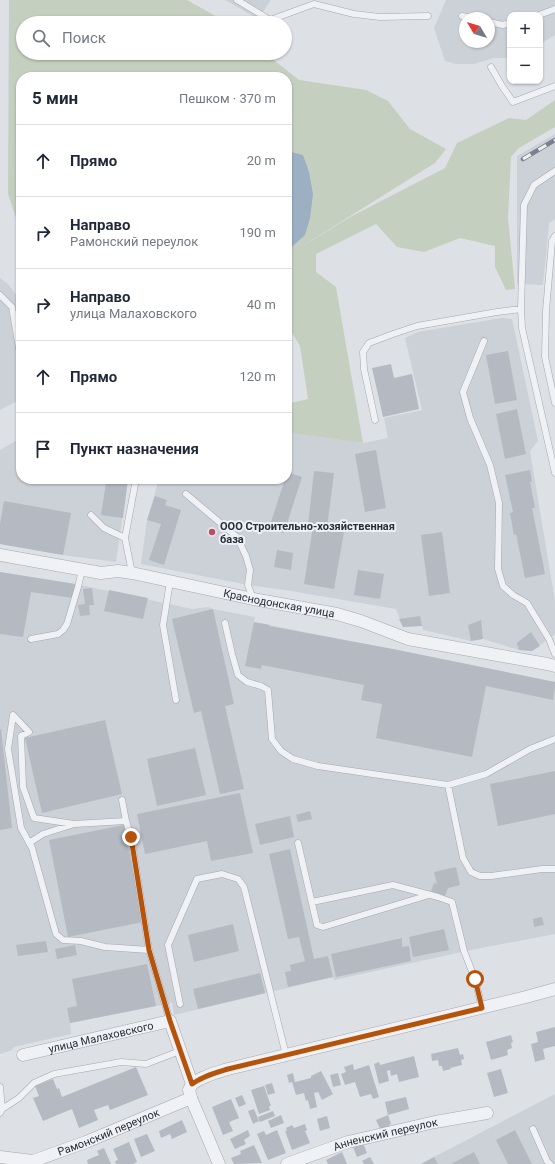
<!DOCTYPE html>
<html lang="ru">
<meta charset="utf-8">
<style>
:root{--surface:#fff;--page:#f2f2f3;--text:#1f2937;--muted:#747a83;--line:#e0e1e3}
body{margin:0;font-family:Roboto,sans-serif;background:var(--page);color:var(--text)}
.controls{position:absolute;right:12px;top:12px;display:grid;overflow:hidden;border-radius:8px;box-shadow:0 1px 3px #0004}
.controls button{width:36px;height:36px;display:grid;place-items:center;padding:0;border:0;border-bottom:1px solid var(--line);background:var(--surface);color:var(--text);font:20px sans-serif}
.compass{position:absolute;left:459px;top:12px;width:36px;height:36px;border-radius:50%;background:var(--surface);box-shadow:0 1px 3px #0004;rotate:308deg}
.stop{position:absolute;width:12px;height:12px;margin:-9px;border:3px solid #b45309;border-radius:50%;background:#fff}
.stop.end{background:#b45309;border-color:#fff;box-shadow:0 1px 4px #0008}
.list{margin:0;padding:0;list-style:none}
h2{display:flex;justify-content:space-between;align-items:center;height:52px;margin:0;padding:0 16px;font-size:17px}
h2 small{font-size:13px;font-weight:400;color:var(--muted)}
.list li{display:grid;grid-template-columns:26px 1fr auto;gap:12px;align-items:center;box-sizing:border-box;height:72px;padding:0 16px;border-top:1px solid var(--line)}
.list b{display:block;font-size:15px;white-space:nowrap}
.list p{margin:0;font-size:13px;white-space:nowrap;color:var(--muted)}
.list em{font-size:13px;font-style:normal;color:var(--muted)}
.icon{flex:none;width:22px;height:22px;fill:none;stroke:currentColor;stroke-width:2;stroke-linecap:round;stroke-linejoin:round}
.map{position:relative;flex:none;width:555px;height:1164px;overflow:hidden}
.search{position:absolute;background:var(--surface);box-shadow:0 1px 3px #0004;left:16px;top:16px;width:276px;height:44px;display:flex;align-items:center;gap:10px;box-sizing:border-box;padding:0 14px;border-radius:22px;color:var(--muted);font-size:15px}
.panel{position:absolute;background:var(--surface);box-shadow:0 1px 3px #0004;left:16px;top:72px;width:276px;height:412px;border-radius:16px}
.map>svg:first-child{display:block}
.built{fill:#ccd0d7;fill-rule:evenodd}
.green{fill:#c4cfbf}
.water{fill:#9cafc3}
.building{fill:#b5bac2}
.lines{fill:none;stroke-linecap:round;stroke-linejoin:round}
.lane-casing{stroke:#a3a8af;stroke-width:7}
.street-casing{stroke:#a3a8af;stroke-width:13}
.lane{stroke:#f0f1f4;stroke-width:6}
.street{stroke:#f0f1f4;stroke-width:12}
.rail-casing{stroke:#79818e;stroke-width:4.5}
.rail{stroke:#edf0f4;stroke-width:3;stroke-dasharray:9;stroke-linecap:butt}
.route{stroke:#b45309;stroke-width:5}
.poi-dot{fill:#c04d60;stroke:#edf0f4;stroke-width:1.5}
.labels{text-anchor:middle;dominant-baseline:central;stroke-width:4;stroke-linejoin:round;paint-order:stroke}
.poi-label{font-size:11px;font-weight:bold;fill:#282f3b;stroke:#edf0f4;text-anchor:start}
.street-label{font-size:11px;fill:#282f3b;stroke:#edf0f4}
</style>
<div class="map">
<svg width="555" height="1164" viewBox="0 0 555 1164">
<rect width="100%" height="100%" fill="#dde1e6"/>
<path class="built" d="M225,0H271L258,19Z
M446,0H555V35L540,44V15H510V58H494L474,64H456L445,61L434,28ZM465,18H489V42H465Z
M555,134V219L549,223L543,285L517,284V156Z
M0,278L8,284L17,296L21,316V399L0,410Z
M501,318L512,319L538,441L530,451L555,601V634L532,651L519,650L483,639L471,641L423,630L422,626L403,627L396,609L291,591L248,585L141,564L147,520L159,479H287V433L296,434L363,443L388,438L384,418L422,410L405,338L418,332Z
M21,438V479H128L116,562L63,555L0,544V450Z
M0,572L75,584L192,609L208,607L213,609L255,617L254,622L555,682V934L471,950L334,980L333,977L174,1015L172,1003L70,1023L71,1034L14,1047L12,1050L0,1054Z
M555,1094V1164H421L434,1157Z"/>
<path class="green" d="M9,0H187L228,23H23V53H265L299,80L366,90L388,101L410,129L446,149L435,163L293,252L352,216L445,168L457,143L509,118L526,120L555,100V127L519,148L511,157L508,218L515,289L506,290L495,267V246L460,238L424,252L397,247L376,224L316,254V272L336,287L363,443L296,434L287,433V404L308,399L300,346L291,331H287V77H21V233L8,194Z"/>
<path class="water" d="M287,151L303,155L309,172L313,194L310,218L305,235L287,251Z"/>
<path class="building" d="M508,351L517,400L495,404L486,355Z
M391,364L394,378L412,374L419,409L383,417L372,368Z
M517,409L526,454L505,459L496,414Z
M376,450L386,508L365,512L355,454Z
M530,470L532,482H530L535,508H532L545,574L525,578L516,534L514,535L510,513L513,512L505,475Z
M314,471L334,473L327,528L308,525Z
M287,472L302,477L284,533L269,528L285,479H287Z
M97,479H128L123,518L101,515L106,483L97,482Z
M155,496L167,500L165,505L181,510L164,565L149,560L161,524L147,520Z
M4,501L71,513L63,555L0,544V524Z
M313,527L344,532L334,589L304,584Z
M442,532L450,593L429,596L421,535Z
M277,550L293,553L291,570L274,567Z
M358,570L384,574L380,599L354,595Z
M0,572L75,584L73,598L31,592L23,637L0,634Z
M92,588L94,605H89L90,615L80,616L78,605L85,604L83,589Z
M109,590L148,598L143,619L104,611Z
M213,609L234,704L225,706L244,789L220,794L201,711L194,713L172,619Z
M420,616L422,626L403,627L399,619Z
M481,620L483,639L471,641L468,625Z
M254,622L270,625L269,626L393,649L555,682V688L553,700L486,686L472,757L376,738L382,704L361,700L364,685L262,665L261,669L245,666Z
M531,632L540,646L532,651L519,650L517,643Z
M105,720L122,794L42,813L25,738Z
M0,729H1L12,828L0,830Z
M195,748L206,795L157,806L147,759Z
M555,771V814L498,826L490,784Z
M240,793L253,853L211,861L207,841L145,854L137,814Z
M310,811L312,819L298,822L296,815Z
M290,816L294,837L260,845L255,824Z
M124,825L143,922L68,937L49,840Z
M290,849L314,959L328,956L333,977L288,987L285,972L291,971L290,965L305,961L299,937L288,939L269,854Z
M456,867L460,885L448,888L445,896L431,891L434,883L437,884L434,872Z
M542,917L544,925L534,927L533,919Z
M233,924L239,951L194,962L188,935Z
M444,929L449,950L413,957L409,937Z
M402,938V947L409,946L411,961L336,977L331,954Z
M46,941L48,952L18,956L16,945Z
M75,945L77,955L57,959L55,949Z
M147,964L156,1006L70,1023L67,1008L77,1006L72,979Z
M260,973L265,993L198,1009L193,989Z
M555,1027V1046L543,1049L545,1059L535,1062L531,1044L538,1042L536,1032Z
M511,1035L513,1042L511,1043L512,1048L507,1050L508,1055L491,1060L486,1042Z
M458,1048L460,1055L463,1054L464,1059L461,1060L462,1065L450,1068L451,1069L443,1071L442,1066H439L438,1060L432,1061L431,1054Z
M414,1056L419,1077L399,1082L397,1074L391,1076L390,1070L387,1071L389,1081L379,1084L374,1064L379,1062L380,1065Z
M353,1064L354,1070L369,1065L379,1097L373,1099L371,1094L360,1097L355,1082L345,1085L341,1074L346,1072L344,1067Z
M136,1067L148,1095L110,1110L108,1105L94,1110L98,1120L79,1128L72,1109L43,1121L33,1098L39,1096L35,1086L53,1079L57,1089L59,1088L62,1097Z
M501,1069L508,1093L494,1097L487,1073Z
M321,1071L333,1094L322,1100L318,1092L314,1093L317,1107L310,1109L308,1100L306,1101L304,1093L296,1095L292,1082L289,1083L287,1075L293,1073L295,1082L311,1078V1076Z
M338,1073L341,1085L333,1087L330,1075Z
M272,1083L275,1093L268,1095L265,1085Z
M264,1086L271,1106H269L270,1110L259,1114L251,1090Z
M242,1095L246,1104L239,1107L235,1098Z
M406,1097L409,1109L388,1115L385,1102Z
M231,1099L239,1118L229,1122L233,1131L223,1135L212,1107Z
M254,1109L259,1121L253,1124L248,1111Z
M273,1111L275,1116L260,1122L258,1117Z
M281,1115L284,1123L271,1128L268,1121Z
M388,1115L391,1124L389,1125L391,1129L382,1133L376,1120Z
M327,1116L330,1128L320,1131L317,1119Z
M182,1120L187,1132L172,1139L170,1134L161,1138L159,1131Z
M305,1124L307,1130L305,1131L310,1143L292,1150L285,1131H287L286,1128L292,1125L294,1128Z
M248,1130L250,1136L244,1140L246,1144L235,1149L230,1139Z
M277,1130L286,1153L268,1160L257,1134L264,1131L266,1135Z
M515,1130L532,1164H508L496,1140Z
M147,1134L155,1151L141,1157L134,1139Z
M129,1142L137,1162L133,1164H116L115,1161L118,1160L113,1149Z
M363,1143L367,1153L357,1157L353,1147Z
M254,1145L262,1163L234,1164L231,1158L241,1154L240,1151Z
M104,1148L111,1164H88L87,1160L99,1155L97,1151Z
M342,1152L347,1164H328L326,1160Z
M474,1152L480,1164H451Z
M370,1157L374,1164H364L362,1161Z
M434,1157L438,1164H421Z"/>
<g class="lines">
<defs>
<path id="lane" d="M237,0L270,20L314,4L354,14L380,17L428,16
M539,15L555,9
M462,16L471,18
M489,22L503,25L510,23
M491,67L502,86L513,102L555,86
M555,171L534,185L524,205L521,309L522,328L555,473
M555,236L552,241L546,311L545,357L555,403
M0,295L12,307L19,348
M484,341L463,392L470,418L490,465L499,503L498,569L503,586L513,595L527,603L549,639L555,654
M375,420L364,369L363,352L369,343L393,334L417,326L497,312L521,309
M186,494L237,537L246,556L250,570L248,585L253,599
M91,515L104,528L125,538
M132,573L125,538L136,479
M170,582L163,625L176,700
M225,623L232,654L238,675L247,682L261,686L268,690L272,739L281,751L293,759L318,766L448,785L486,774L530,749L555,739
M31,639L58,634L63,630L67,624L78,587L82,570
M13,715L8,749L21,828L32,848L56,934L63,940L81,941L105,947L149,950
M13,715L29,732L21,736L23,787L34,818L74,824
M448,785L463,858L471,872L480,876H491L542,869H555
M122,800L126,821L131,837L149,950L170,1021
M29,843L43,834L74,824L126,821
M298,843L317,925L323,927L429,895
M312,902L393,885L438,897L452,902L464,951L475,979L482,1008
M180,1004L168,945L197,879L222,874L238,879L244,887L286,1055
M0,1087L2,1109
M0,1113L2,1109L19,1098L34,1083L54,1074L121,1062L146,1064L180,1051
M533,1129L547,1161L550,1164"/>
<g id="street">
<path id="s1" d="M0,555L101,573L118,571L132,573L253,599L337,614L361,621L408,639L547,664L555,666"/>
<path id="s2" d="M23,1055L170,1021L192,1084L189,1090L191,1098L219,1164"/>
<path d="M192,1084C203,1076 215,1073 228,1069L526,997L555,989"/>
<path id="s3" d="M0,1157L33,1161L86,1142L191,1098"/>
<path id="s4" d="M287,1164L348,1142L435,1122L487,1113"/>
</g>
</defs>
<use href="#lane" class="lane-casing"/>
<use href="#street" class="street-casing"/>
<use href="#lane" class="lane"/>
<use href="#street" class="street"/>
<defs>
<path id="rail" d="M523,159L555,140"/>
</defs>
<use href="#rail" class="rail-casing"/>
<use href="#rail" class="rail"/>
</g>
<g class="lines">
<path class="route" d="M131,837L149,950L170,1021L192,1084C203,1076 215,1073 228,1069L482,1008L475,979"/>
</g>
<circle class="poi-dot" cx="212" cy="532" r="4"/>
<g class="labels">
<g class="poi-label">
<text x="220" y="526">ООО Строительно-хозяйственная<tspan x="220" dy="13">база</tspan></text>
</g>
<g class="street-label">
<text stroke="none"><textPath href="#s1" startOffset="284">Краснодонская улица</textPath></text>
<text stroke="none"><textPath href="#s2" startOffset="80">улица Малаховского</textPath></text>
<text stroke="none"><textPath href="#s3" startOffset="114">Рамонский переулок</textPath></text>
<text stroke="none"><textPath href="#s4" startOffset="103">Анненский переулок</textPath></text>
</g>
</g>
</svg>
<div class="controls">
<button>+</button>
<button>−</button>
</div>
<svg class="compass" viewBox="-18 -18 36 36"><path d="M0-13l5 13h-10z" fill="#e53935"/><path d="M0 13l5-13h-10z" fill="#747a83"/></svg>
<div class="stop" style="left:475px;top:979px"></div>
<div class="stop end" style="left:131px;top:837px"></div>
<div class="search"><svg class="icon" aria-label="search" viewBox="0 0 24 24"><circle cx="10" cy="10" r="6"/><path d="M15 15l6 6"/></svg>Поиск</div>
<section class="panel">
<h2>5 мин<small>Пешком · 370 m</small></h2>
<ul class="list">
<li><svg class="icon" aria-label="ahead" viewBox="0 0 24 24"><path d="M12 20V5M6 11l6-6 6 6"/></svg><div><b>Прямо</b></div><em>20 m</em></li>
<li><svg class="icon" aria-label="right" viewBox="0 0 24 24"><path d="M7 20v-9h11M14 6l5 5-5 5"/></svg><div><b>Направо</b><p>Рамонский переулок</p></div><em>190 m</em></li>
<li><svg class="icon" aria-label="right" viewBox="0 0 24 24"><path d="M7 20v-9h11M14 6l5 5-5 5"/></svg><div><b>Направо</b><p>улица Малаховского</p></div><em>40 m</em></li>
<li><svg class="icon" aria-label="ahead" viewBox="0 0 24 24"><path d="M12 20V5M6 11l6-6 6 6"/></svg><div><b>Прямо</b></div><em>120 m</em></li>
<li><svg class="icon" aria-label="arrive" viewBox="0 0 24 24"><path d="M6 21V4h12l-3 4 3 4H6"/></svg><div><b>Пункт назначения</b></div></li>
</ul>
</section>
</div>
